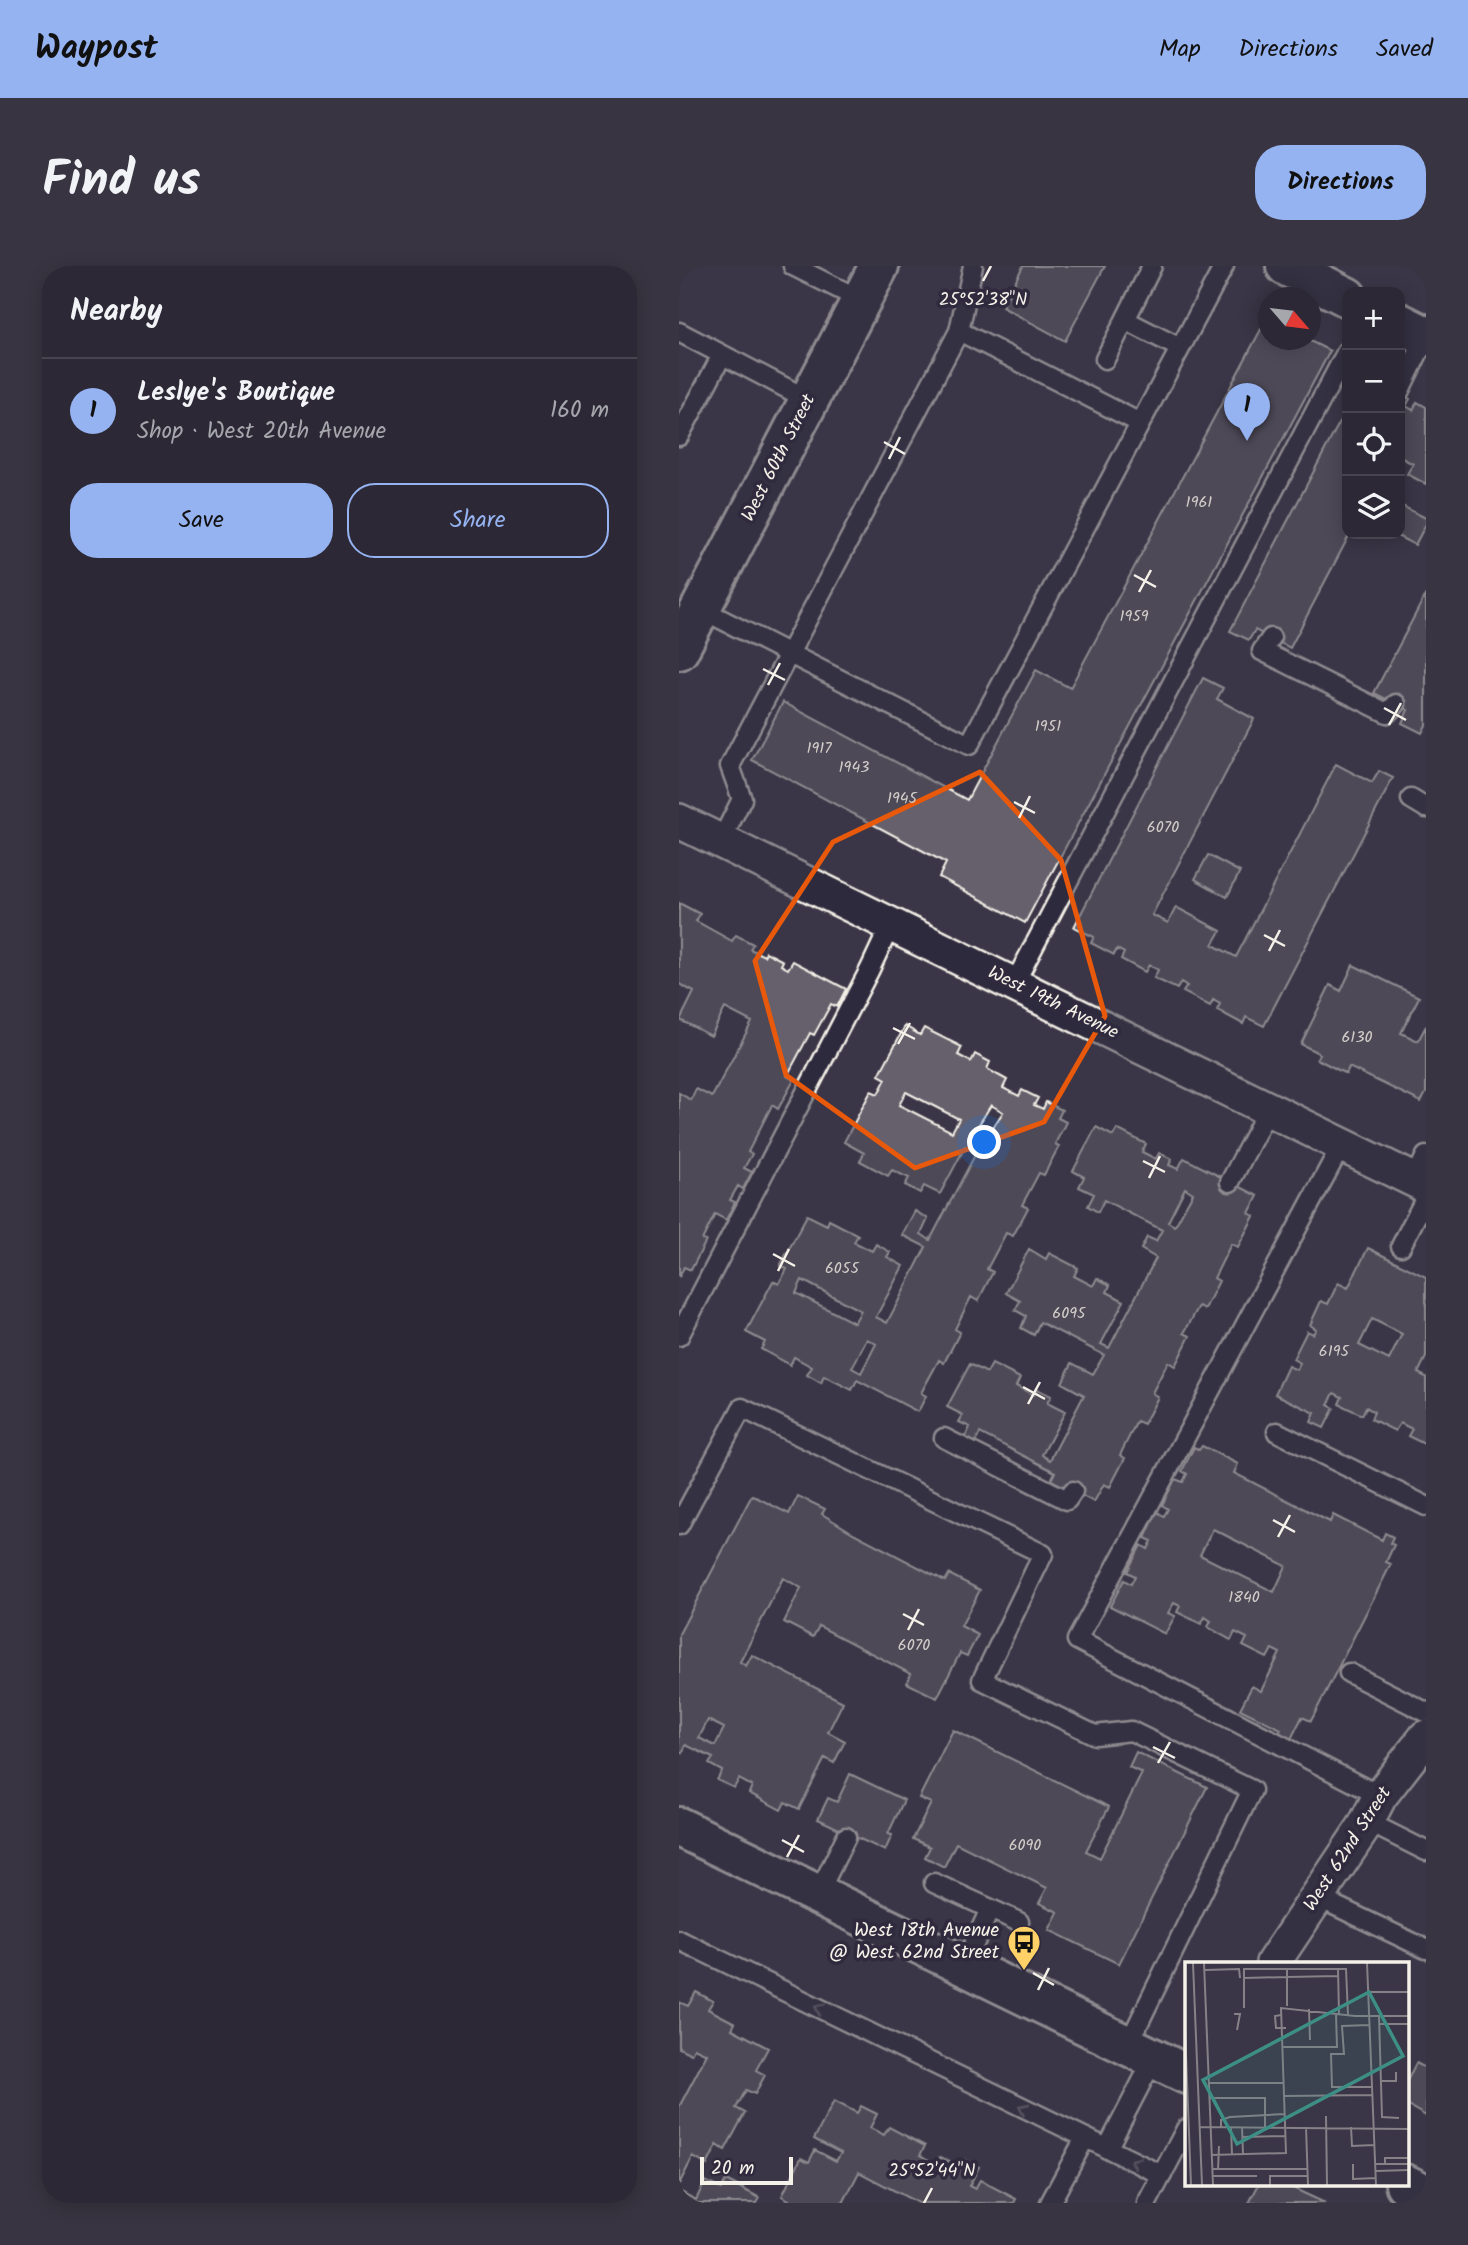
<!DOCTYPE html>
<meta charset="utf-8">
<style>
:root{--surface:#2c2835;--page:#383441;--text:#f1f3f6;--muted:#a6a6ad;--line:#484450;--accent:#95b2f1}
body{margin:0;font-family:Kalam,sans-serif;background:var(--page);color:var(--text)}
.controls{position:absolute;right:21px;top:21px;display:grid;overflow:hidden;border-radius:14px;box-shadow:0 4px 18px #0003}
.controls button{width:63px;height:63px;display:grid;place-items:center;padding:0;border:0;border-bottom:2px solid var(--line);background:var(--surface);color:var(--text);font:35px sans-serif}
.compass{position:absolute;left:579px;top:21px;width:63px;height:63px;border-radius:50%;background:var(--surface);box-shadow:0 4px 18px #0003;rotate:118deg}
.scale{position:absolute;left:21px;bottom:18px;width:93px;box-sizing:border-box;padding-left:7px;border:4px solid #f4f1e8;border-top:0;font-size:19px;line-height:24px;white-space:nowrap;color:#f4f1e8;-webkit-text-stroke:5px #2f2a3d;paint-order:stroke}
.you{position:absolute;left:306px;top:877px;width:24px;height:24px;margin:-18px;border:5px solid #fff;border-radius:50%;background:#1a73e8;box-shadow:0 0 0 10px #1a73e833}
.badge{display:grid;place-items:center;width:46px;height:46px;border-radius:50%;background:var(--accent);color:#111;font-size:23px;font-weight:700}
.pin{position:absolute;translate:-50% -58px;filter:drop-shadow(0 2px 4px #0008)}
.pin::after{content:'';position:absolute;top:37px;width:24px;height:21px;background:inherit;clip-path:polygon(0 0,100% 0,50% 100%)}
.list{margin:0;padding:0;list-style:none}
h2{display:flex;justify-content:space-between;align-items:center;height:91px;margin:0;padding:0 28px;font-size:30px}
h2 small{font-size:23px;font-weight:400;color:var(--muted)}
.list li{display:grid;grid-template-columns:46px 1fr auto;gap:21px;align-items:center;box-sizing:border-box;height:105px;padding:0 28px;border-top:2px solid var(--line)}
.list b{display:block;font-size:26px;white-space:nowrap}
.list p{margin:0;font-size:23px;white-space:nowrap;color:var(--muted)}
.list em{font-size:23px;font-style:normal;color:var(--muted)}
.actions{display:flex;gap:14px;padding:21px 28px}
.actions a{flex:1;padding:16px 0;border:2px solid var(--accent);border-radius:28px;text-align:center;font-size:24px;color:var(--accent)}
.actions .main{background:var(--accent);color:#111}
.icon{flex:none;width:38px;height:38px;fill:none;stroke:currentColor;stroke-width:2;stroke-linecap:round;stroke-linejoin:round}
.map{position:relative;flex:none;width:747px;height:1937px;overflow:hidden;border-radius:28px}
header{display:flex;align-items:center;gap:42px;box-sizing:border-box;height:98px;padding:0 35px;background:var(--accent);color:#111}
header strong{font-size:33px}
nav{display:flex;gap:38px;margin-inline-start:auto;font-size:24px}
.intro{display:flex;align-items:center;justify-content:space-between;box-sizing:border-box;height:168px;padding:0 42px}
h1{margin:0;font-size:49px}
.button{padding:18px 32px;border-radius:28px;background:var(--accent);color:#111;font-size:24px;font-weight:700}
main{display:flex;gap:42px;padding:0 42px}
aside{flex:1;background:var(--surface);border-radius:28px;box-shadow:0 4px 18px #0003}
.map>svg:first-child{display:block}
.building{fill:#65616c;stroke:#f4f1e8;stroke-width:2;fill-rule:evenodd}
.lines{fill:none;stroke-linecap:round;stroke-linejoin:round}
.service-casing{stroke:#f4f1e8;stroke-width:23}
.minor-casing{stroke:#f4f1e8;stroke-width:38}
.tertiary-casing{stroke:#f4f1e8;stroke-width:44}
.service{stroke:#2f2a3d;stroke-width:18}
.minor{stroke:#2f2a3d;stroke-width:33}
.tertiary{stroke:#2f2a3d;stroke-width:38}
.oneway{stroke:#747079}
.marked{fill:none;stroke:#e8590c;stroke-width:5;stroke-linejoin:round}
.ticks{fill:none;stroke:#f4f1e8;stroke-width:2.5}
.labels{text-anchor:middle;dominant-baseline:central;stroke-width:7;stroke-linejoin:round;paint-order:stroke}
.number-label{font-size:16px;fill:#d0cdc9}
.street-label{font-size:19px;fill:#f4f1e8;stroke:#2f2a3d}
.poi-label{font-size:19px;fill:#f4f1e8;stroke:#2f2a3d;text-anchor:end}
.inset-road{fill:none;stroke:#858187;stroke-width:2}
.view{fill:#3d8f86;fill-opacity:0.15;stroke:#3d8f86;stroke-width:3.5}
.inset-edge{fill:none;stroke:#f4f1e8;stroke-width:3.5}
.ticks-label{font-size:18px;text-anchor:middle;fill:#f4f1e8;stroke:#2f2a3d;stroke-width:7;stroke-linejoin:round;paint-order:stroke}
</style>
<header>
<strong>Waypost</strong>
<nav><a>Map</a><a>Directions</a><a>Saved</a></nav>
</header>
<div class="intro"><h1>Find us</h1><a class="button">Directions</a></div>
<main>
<aside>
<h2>Nearby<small></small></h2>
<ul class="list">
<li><span class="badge">1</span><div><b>Leslye's Boutique</b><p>Shop · West 20th Avenue</p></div><em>160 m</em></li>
</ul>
<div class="actions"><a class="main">Save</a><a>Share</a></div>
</aside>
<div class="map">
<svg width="747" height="1937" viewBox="0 0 747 1937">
<rect width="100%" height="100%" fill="#3b3647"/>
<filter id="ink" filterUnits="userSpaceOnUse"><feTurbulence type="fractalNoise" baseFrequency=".0143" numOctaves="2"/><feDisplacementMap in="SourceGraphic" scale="14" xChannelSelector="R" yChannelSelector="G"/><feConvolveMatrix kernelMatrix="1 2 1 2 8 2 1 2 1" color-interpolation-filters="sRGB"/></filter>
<g filter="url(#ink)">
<path class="building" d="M344,0H426L386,75L323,41Z
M588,52L590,74H629L651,85L346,657L260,611L267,597L73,494L104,436L288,534L357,404L391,422Z
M721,128L731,133L727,140L734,144L738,136L747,141V218L728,208L734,198L721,191Z
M668,142V268H671L611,382L576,364L570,374L551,365Z
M721,239L747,252V258L736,279L714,268H721Z
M747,328V459L743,467L723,457L729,444L695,427Z
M524,412L544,422L538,433L575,453L473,649L489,657L497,641L542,665L534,679L557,691L657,498L693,517L700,505L714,512L585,760L567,751L564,758L538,744L541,738L534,734L531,740L504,726L508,720L502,716L498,723L475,712L479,704L470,699L466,706L442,693L445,687L438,683L435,689L412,677L415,671L395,661Z
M529,589L561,606L548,631L516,613Z
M0,637L21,648L17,655L53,675L57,669L74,678L71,683L85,690L87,686L104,695L102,699L109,703L114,695L167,723L158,741L152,738L135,769L131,767L108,810L115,814L99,843L93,839L69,886L73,888L65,902L73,906L64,923L59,920L51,934L56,936L47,954L36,948L23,974L27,975L12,1004L5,1001L0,1011V827L12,834L17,823L33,831L73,756L46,742L32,770L1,754L15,726L0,718Z
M674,699L740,731L722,767L739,775L747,760V827L742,836L670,801L667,808L638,793L641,788L622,778L651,719L662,725Z
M226,760L241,769L245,762L283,781L279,789L292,796L296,788L311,796L308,803L328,814L324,822L340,830L343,824L359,832L355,839L364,843L367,836L383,844L379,852L387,856L376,878L380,880L365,909L360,907L343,939L349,942L334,970L327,967L308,1003L314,1006L299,1035L292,1031L276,1063L281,1066L265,1097L260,1094L242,1127L247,1130L239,1146L178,1114L173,1124L145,1110L142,1117L128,1109L133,1101L115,1091L111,1099L82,1083L86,1076L67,1066L94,1015L100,1018L108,1003L101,1000L128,949L148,959L150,954L179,969L175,976L193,985L197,978L211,986L208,991L224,1000L197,1051L208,1057L247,981L223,969L236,945L249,953L242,968L251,974L297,887L286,881L261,928L245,920L241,927L226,919L230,912L213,904L209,910L181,895L185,887L165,876L192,825L199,828L207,813L200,809ZM227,826L280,853L273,866L220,839ZM312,839L324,846L311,866L299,860ZM123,1014L182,1045L175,1057L117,1027ZM188,1073L197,1078L182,1107L173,1102Z
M417,861L434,870L438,863L467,878L463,886L477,893L480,887L493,893L490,899L499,903L505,892L579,930L570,947L575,950L559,981L552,978L535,1012L540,1015L526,1043L520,1040L505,1067L511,1070L496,1100L489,1096L473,1127L479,1131L465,1158L458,1155L441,1189L446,1192L431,1221L425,1218L415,1236L372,1214L376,1206L301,1167L296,1177L286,1172L291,1161L280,1156L284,1149L268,1141L291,1098L308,1107L313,1098L341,1112L337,1120L355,1129L358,1123L372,1130L368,1137L386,1146L363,1189L371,1194L405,1129L383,1117L393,1097L414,1108L425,1089L361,1056L355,1069L342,1062L347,1050L336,1044L341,1035L327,1027L350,983L367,993L370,987L399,1002L395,1010L414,1020L418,1012L431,1019L428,1026L445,1035L422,1078L430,1082L477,992L462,983L468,971L477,975L483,964L425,934L419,946L409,940L415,928L400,921L405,911L394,905ZM506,922L514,927L496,960L489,956Z
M689,982L747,1011V1091L739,1107L747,1111V1179L729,1170L733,1163L721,1157L716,1165L692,1153L695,1146L687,1141L683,1149L660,1138L663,1131L655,1127L649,1139L655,1142L645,1162L632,1156L636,1147L596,1128L609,1100L618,1104L621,1097L614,1093L628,1065L634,1068L637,1063L631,1059L642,1035L649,1038L659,1017L669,1022ZM693,1053L723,1068L710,1094L680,1079Z
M523,1180L559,1198L555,1207L651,1256L654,1249L703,1274L706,1267L714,1271L711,1277L715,1279L707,1296L712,1298L632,1455L623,1451L610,1477L599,1471L602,1463L561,1443L573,1420L582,1425L601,1387L593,1383L588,1392L564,1380L568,1372L556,1366L552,1374L529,1361L532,1355L526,1351L522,1358L498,1346L501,1340L495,1337L489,1347L496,1350L486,1368L431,1340L445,1314L452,1318L456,1310L448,1306L462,1279L469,1283L473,1275L466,1272L478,1246L485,1250L489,1243L483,1239L496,1213L504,1216L508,1208L503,1205L515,1181L520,1184ZM534,1263L607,1300L595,1326L521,1289Z
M73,1229L110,1248L119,1230L146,1243L143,1248L174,1267L266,1315L270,1308L301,1324L282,1360L299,1369L288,1390L281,1387L258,1432L228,1417L232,1408L140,1360L134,1371L105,1356L122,1322L104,1312L61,1396L67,1400L73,1389L164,1436L149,1466L166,1475L155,1497L146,1492L120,1543L106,1536L102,1544L70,1527L73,1520L60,1513L55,1522L38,1514L43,1505L30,1498L34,1492L7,1479L3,1487L0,1485V1368ZM29,1454L45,1462L36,1480L20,1472Z
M274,1464L430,1541L407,1585L421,1592L463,1507L450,1501L457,1486L528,1521L440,1698L370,1664L379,1646L360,1637L368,1622L277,1577L265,1601L246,1591L251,1581L234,1573L252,1537L240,1532Z
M171,1508L225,1534L209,1568L213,1569L206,1585L139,1553L149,1532L158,1536Z
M17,1726L34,1735L29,1743L56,1757L53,1763L89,1782L77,1804L86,1809L76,1828L67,1824L57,1842L66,1847L46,1884L38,1879L28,1899L14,1891L0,1918V1841L28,1788L15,1782L12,1788L0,1782V1736L9,1740Z
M737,1797L747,1802V1850L728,1839V1815Z
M155,1835L178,1847L182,1840L198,1848L191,1862L205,1869L210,1861L246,1880L241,1889L257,1898L261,1891L280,1901L284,1893L300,1901L290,1920L296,1923L301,1914L337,1933L335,1937H239L180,1906L164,1937H108L110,1934L103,1930L122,1892L130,1896L136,1884L157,1895L162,1887L135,1873Z
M47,1914L81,1932L78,1937H0V1925L17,1934L26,1915L42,1923Z
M580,1918H605L646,1937H570Z"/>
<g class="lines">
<defs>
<path id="service" d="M114,0L182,34
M473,0L446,54L501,82
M280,65L461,157
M0,66L130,134
M426,93L446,54
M721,124L747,71
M0,170L43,89
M22,343L290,479L545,0
M592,372L583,385L708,447L717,438
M732,533L747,542
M42,575L63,533L51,500L280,65L294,0
M335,718L668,85
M663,878L398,1374L701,1530
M735,914L747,890
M551,916L590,842
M722,980L747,931
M0,1070L191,703L212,658
M598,1166L747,1240
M265,1172L388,1234L394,1225
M0,1259L63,1142L364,1288L303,1414L416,1469L452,1465L573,1524L449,1779
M670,1407L747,1446
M689,1556L747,1585
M255,1617L340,1656
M139,1628L167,1571
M638,1631L747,1683
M0,1674L483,1909
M285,1700L311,1643
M428,1883L475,1792
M371,1937L406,1872
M468,1937L507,1863"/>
<path id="minor" d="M0,555L747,920
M594,1697L685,1561L701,1530L747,1471"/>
<path id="tertiary" d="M607,0L668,31
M721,57L747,70
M0,384L200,0
M0,1561L507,1808
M726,1918L747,1928"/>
</defs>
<use href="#service" class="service-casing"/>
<use href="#minor" class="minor-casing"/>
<use href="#tertiary" class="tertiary-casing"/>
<use href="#service" class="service"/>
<use href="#minor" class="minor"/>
<use href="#tertiary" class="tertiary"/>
</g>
<defs><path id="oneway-chevron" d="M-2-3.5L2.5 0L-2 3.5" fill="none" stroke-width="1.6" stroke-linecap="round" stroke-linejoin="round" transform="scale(1.75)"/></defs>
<g class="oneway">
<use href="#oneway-chevron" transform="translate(140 1742) rotate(-154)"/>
<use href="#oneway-chevron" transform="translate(344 1842) rotate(-154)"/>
<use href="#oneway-chevron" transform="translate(456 1896) rotate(-154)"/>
</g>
</g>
<path d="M0 0H747V1937H0ZM301,506L382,594L426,750L365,856L236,902L107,809L76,695L154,576Z" fill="#3b3647" fill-opacity=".55" fill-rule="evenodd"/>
<path class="marked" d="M301,506L382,594L426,750L365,856L236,902L107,809L76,695L154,576Z"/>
<path class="ticks" d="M304,15L312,0M205,176L226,188M210,193L221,171M455,309L477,321M460,326L472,304M84,403L106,414M89,419L101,397M705,442L727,454M710,459L722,437M335,536L356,547M340,552L351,530M585,669L606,680M590,685L601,664M214,762L236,773M219,778L231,757M464,895L486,906M470,912L481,890M94,988L116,1000M99,1005L110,983M344,1121L366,1133M349,1138L361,1116M594,1254L616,1266M599,1271L611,1249M224,1348L245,1359M229,1364L240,1343M474,1481L496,1492M479,1497L491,1476M103,1574L125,1586M108,1591L120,1569M354,1707L375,1719M359,1724L370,1702M245,1937L253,1922"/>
<defs>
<symbol id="bus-pin" viewBox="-11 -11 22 30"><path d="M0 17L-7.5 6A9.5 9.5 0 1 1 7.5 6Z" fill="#ffd166" stroke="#2f2a3d"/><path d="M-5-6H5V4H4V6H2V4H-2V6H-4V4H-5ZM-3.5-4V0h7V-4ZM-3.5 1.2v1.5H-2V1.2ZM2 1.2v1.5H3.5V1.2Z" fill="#111"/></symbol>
</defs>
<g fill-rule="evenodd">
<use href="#bus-pin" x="326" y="1657" width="38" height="52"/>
</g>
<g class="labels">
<g class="number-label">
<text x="520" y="236">1961</text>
<text x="455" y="350">1959</text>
<text x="369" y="460">1951</text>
<text x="140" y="482">1917</text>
<text x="175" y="501">1943</text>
<text x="223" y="532">1945</text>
<text x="484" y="561">6070</text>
<text x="678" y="771">6130</text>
<text x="163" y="1002">6055</text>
<text x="390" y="1047">6095</text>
<text x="655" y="1085">6195</text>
<text x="565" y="1331">1840</text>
<text x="235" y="1379">6070</text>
<text x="346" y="1579">6090</text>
</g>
<g class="street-label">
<text transform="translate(100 192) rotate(-63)">West 60th Street</text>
<text transform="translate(374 737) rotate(26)">West 19th Avenue</text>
<text transform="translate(669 1583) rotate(-57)">West 62nd Street</text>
</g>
<g class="poi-label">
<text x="320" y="1665">West 18th Avenue<tspan x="320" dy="22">@ West 62nd Street</tspan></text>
</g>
</g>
<g transform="translate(506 1696)">
<rect width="224" height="224" fill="#3b3647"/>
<path class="inset-road" d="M8,1L17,223M19,1L28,223M182,1L191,223M153,7H161L163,53M20,8L54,7L55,16M102,8V15L153,14M59,16V46M183,30H224M102,44V15L59,16V7H153L154,52M124,47L125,78M49,52H55L52,68M96,53L90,54L91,66H101M194,54L197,155L214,156M194,62H224M184,63L157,64L159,92H146L147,125H186M0,66L6,223M97,85H152L151,52M196,119H211V110M24,121H98M99,134L187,133M24,136H80V165M141,154L142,223M15,165L224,167M36,165V158L45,155L99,152M46,165L47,193M57,165L58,192M121,165L123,223M166,165L167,184L189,183M57,175L100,174M26,193L101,191L96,46L170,54H224M168,202V217L191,216M190,202H224M200,202V196H224M27,207H122M33,208L34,184M191,209L224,208M27,214H72M85,223V214H122"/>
<path class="view" d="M184,30L218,94L52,182L18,118Z"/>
<rect width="224" height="224" class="inset-edge"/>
</g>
<g class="ticks-label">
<text x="304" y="39">25°52'38"N</text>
<text x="253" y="1910">25°52'44"N</text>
</g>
</svg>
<div class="controls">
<button>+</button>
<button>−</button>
<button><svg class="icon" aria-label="locate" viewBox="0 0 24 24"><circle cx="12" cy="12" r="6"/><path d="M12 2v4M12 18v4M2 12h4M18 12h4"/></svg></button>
<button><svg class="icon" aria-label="layers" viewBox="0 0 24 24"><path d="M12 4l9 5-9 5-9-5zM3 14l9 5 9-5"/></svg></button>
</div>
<svg class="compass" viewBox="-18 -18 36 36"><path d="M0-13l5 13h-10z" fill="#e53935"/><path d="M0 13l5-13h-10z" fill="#a6a6ad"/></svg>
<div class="scale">20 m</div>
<div class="you"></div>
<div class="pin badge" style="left:568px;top:175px">1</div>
</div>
</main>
